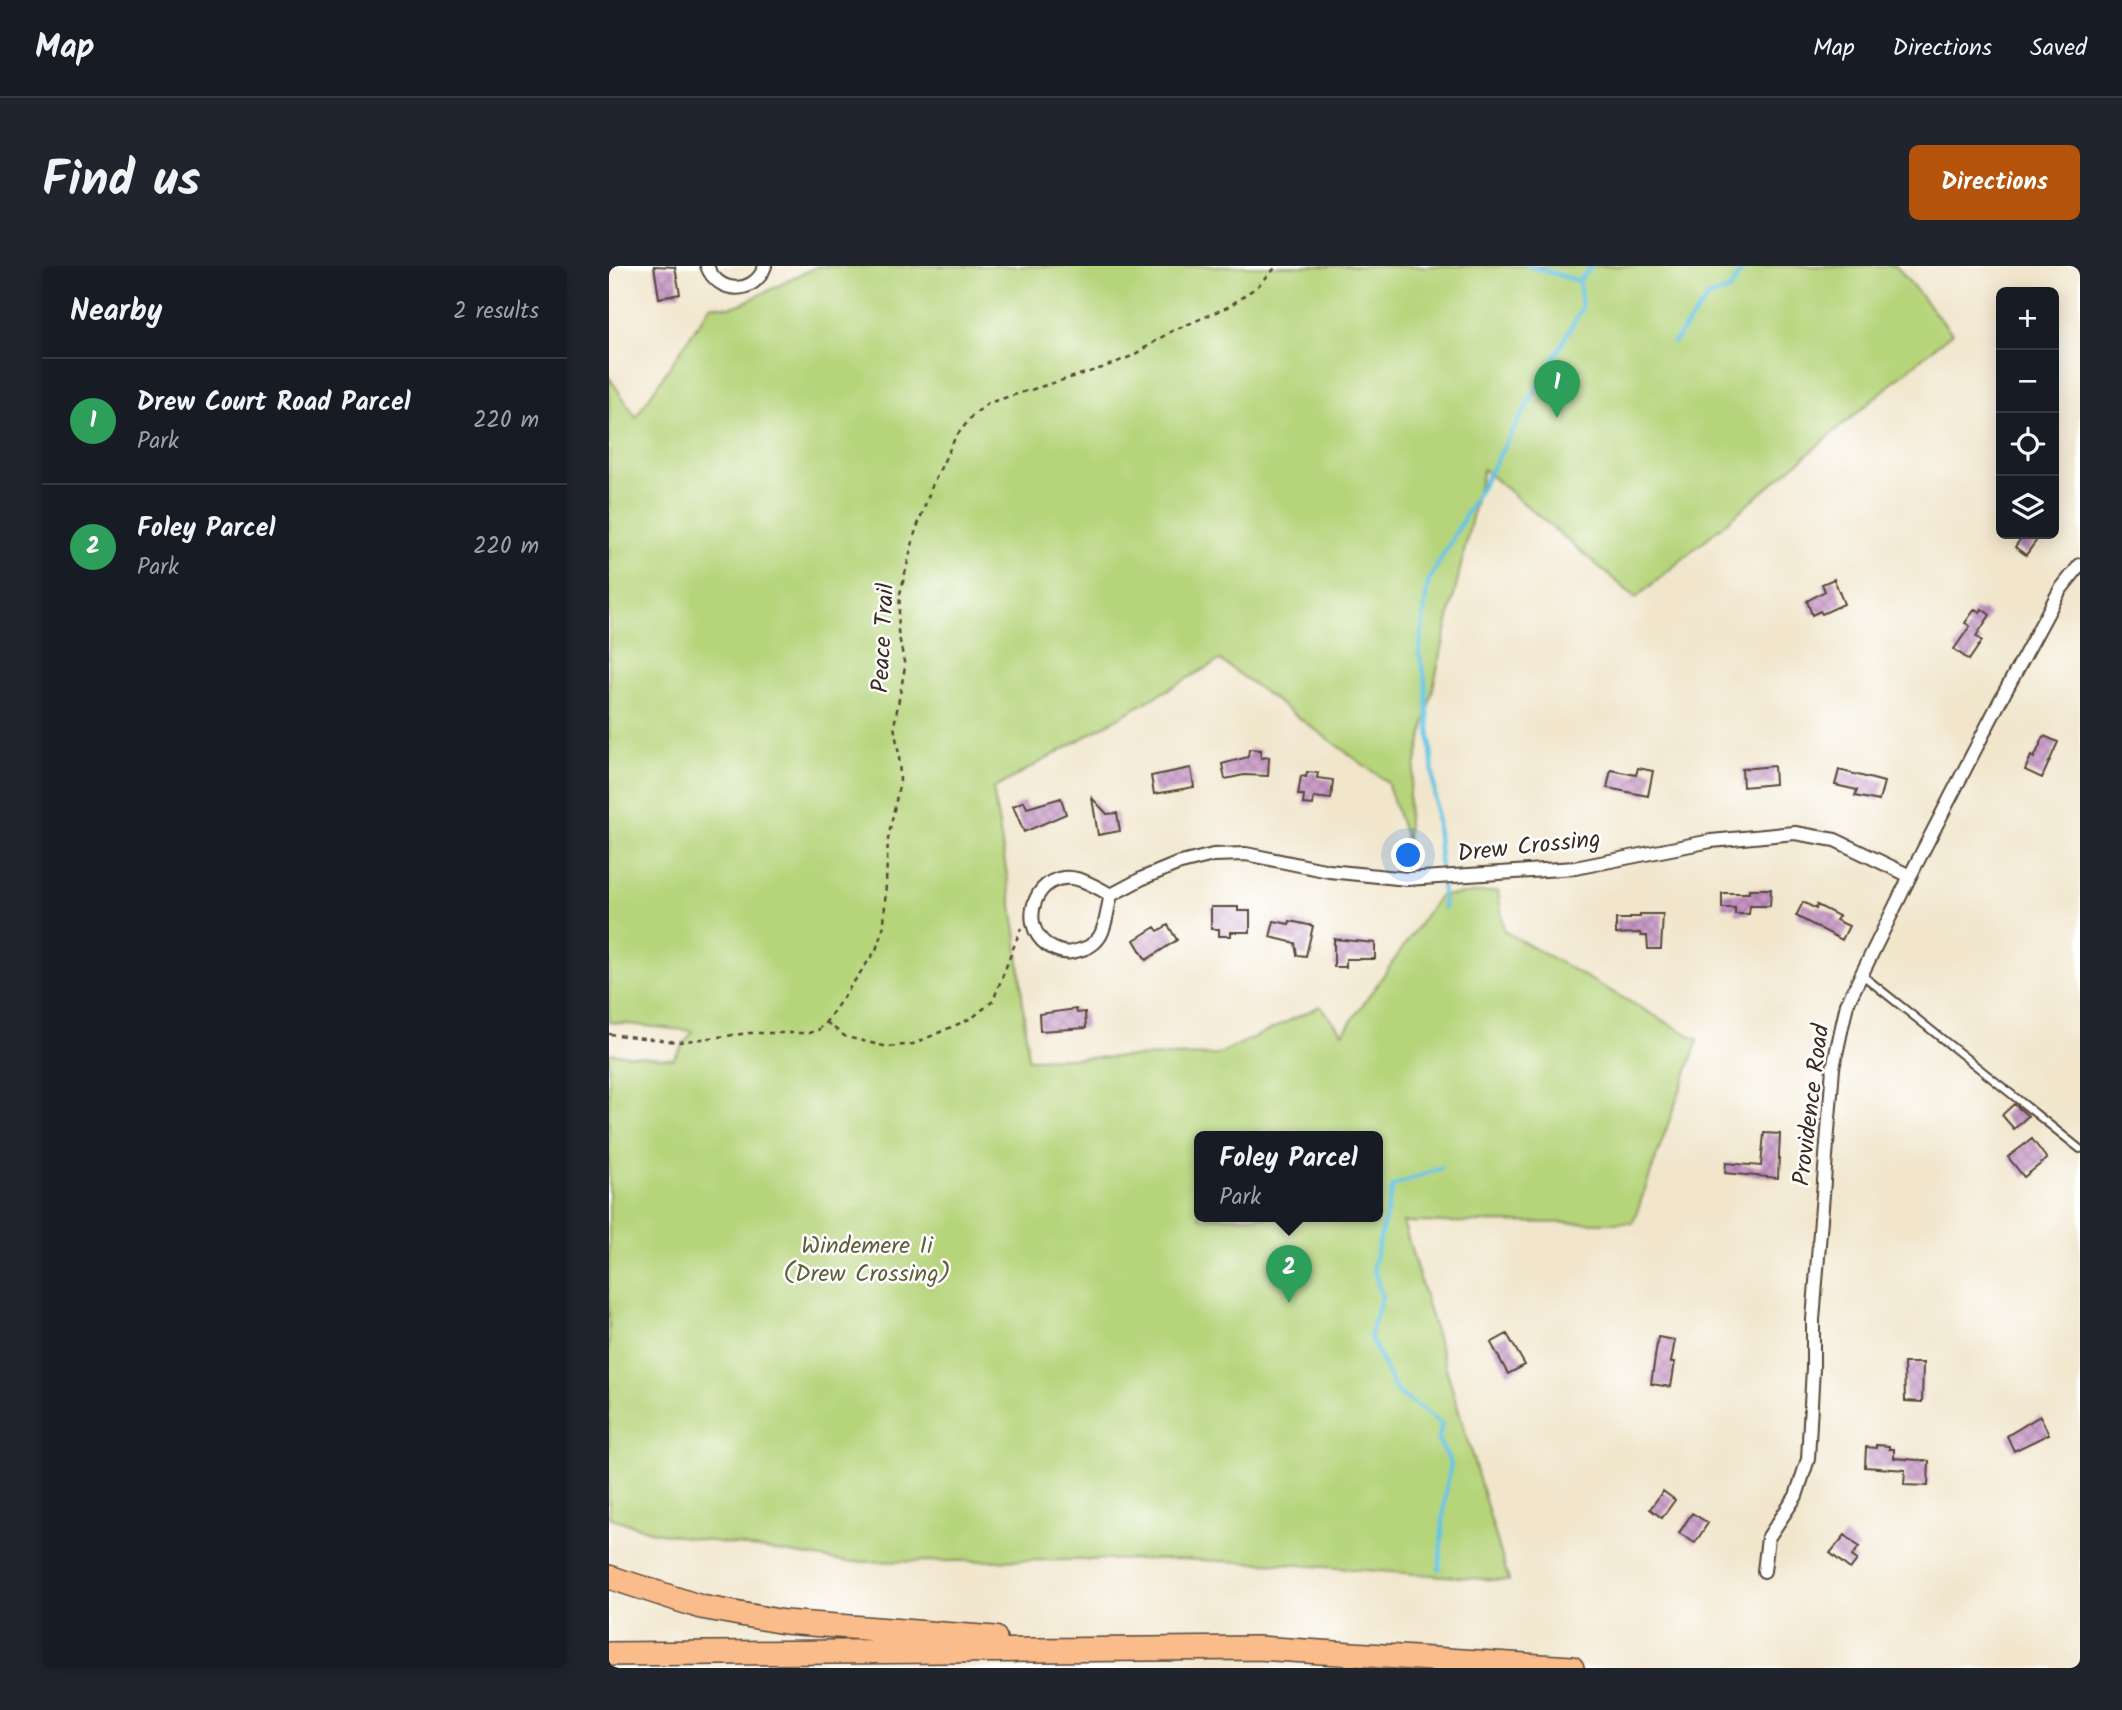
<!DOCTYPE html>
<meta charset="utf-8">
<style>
:root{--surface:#171b24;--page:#20242c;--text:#f1f3f6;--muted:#9ea1a6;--line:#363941;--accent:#b45309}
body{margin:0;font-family:Kalam,sans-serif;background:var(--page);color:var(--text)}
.controls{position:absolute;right:21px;top:21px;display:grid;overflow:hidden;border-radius:10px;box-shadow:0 4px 18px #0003}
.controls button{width:63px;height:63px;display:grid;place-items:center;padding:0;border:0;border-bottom:2px solid var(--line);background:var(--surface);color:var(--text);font:35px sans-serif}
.you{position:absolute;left:800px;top:590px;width:24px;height:24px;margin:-18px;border:5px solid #fff;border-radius:50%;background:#1a73e8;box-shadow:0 0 0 10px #1a73e833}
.badge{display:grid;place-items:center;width:46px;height:46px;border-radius:50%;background:var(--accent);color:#fff;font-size:23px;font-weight:700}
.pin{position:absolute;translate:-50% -58px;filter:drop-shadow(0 2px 4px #0008)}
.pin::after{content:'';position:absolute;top:37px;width:24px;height:21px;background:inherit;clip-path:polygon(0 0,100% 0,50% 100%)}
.popup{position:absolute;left:585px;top:865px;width:189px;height:91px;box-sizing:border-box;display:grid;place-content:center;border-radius:10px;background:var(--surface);filter:drop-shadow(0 2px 5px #0005);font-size:23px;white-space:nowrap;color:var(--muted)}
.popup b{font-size:26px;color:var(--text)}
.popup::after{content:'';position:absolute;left:50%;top:100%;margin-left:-14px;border:14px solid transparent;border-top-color:var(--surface)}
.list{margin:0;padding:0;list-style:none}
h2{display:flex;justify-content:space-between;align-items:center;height:91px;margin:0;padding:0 28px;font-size:30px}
h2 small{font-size:23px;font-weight:400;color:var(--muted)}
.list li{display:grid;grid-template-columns:46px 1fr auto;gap:21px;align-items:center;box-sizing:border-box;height:126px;padding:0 28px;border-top:2px solid var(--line)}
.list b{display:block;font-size:26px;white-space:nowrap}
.list p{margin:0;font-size:23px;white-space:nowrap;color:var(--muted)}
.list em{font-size:23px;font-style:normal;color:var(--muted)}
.icon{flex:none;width:38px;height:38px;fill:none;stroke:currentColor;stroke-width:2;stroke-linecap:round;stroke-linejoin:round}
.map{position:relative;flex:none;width:1471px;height:1402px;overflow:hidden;border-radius:10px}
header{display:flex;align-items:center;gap:42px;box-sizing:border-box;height:98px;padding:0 35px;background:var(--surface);border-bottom:2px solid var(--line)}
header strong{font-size:33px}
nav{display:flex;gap:38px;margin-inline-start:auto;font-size:24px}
.intro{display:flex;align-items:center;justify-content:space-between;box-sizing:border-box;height:168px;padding:0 42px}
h1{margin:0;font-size:49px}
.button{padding:18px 32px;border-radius:10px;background:var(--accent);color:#fff;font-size:24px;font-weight:700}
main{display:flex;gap:42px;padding:0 42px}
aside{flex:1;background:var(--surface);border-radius:10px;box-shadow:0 4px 18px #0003}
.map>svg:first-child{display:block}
.park{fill:#b6d47a;stroke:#787f4c;stroke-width:2;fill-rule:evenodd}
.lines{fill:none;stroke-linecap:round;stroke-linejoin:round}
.stream{stroke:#65c4e3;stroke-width:4.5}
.building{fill:url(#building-cross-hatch)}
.lane-casing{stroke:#564638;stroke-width:10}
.street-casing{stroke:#564638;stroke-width:16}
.highway-casing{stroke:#564638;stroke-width:26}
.path{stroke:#564638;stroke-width:2.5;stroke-dasharray:5 5;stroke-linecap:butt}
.lane{stroke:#fff;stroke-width:6}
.street{stroke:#fff;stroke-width:12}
.highway{stroke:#f9bc8a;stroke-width:23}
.labels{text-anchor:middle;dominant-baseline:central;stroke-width:5;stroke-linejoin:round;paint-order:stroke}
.street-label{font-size:24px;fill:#3b2a1e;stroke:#fff}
.park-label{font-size:24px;fill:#605d3a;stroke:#fff}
</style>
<header>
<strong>Map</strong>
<nav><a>Map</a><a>Directions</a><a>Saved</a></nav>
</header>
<div class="intro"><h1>Find us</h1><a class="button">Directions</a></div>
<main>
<aside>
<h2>Nearby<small>2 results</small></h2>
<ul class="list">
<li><span class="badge" style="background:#2e9e5b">1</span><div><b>Drew Court Road Parcel</b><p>Park</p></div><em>220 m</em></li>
<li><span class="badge" style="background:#2e9e5b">2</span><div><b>Foley Parcel</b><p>Park</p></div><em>220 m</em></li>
</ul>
</aside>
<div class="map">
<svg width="1471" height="1402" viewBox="0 0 1471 1402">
<defs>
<pattern id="building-cross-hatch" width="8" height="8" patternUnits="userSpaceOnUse" patternTransform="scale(1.75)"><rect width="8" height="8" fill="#c593c4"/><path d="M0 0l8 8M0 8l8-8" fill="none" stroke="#a1789f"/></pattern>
</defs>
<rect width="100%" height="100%" fill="#fff"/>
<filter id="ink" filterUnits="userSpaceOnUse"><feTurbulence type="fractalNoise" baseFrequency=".0143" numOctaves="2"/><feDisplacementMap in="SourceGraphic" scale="14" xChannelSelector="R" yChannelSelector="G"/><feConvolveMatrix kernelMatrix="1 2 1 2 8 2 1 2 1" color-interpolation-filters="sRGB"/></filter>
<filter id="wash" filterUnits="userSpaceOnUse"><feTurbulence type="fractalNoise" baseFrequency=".00686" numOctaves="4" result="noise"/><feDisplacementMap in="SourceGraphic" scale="28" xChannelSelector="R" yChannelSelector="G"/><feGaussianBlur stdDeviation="1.57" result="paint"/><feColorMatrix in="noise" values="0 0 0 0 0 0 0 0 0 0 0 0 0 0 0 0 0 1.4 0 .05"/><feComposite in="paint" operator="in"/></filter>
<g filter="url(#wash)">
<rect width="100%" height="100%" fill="#f1e6cc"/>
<path class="park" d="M209,0H1287L1343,67L1027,332L874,203L800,527L798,576L778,516L611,394L384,523L407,665L419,793L608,789L711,740L734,767L830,630L889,625L895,665L1089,774L1024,957L794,956L900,1315L676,1298L569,1293L239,1296L44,1266L0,1251V787L64,793L84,765L0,756V111L27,151L102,39L121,41L132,38ZM591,871H769V951H591Z"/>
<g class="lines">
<path class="stream" d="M920,0L970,15
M1065,76L1099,31L1120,24L1136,0
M835,642L816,412L810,387L819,316L973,42L970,15L982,0
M830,1303L836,1231L842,1197L829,1174L833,1158L787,1125L761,1071L773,1031L764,1001L784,920L832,902"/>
</g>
<g id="blocks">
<path class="building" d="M45,0L66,1L71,28L50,32Z
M1415,268H1432L1417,289L1406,281Z
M1225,313L1235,338L1213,348L1211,345L1203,349L1198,335L1216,325L1213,318Z
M1366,343L1371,346L1373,343L1381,349L1367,370L1373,375L1360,394L1345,383L1361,360L1356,357Z
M1435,470L1449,476L1433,512L1416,504L1422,490L1425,492Z
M640,483L652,484V492L660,491L659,510L635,509L616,513L613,498L639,491Z
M1165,500L1166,518L1134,521L1133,503Z
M582,502L585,521L545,528L542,510Z
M1029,502L1044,505L1039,530L998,522L1002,504L1027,509Z
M1230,504L1275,516L1270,535L1246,530L1248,524L1226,519Z
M698,506L709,507L708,512L724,514L722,533L705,531L704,539L694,538L695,529H689L692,510L697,511Z
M452,532L457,548L415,566L404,540L415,535L418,542Z
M483,532L498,548L508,547L511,565L489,569Z
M1140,623H1162L1161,640H1141L1140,648H1126V642H1113V627H1140Z
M1194,636L1207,643L1208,639L1230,650L1227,654L1240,660L1233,674L1187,650Z
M602,641H629V645H641V666H622V670H610V663H602Z
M1031,648H1054L1052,683H1039L1038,670H1032L1031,667L1007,668V653H1021V651H1031Z
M665,655L680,658L681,655L704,660L697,690L688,689L686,677L661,671Z
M559,659L568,674L537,694L525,674L546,661L549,665Z
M725,673L766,677V693H737V701H725Z
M467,743L468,747L476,746L477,762L431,765L430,748Z
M1405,838L1419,850L1405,863L1393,849Z
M1155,867L1171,868L1169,912L1116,907L1117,897L1152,900Z
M1423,873L1438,893L1415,911L1399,891Z
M898,1068L916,1099L899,1108L882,1077Z
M1049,1071L1066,1074L1062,1096H1066L1062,1121L1042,1118Z
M1295,1097H1314L1313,1136L1296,1135Z
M1431,1150L1440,1168L1405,1185L1398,1170Z
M1267,1179L1280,1180V1183H1285V1192L1320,1195L1319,1220L1295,1219L1296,1204L1256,1201L1257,1181L1267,1182Z
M1054,1225L1066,1234L1053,1252L1041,1243Z
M1083,1247L1099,1257L1086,1277L1070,1267Z
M1236,1269L1250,1281L1243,1290L1248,1294L1241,1303L1221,1287Z"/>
</g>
</g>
<g filter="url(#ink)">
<use href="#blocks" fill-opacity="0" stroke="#564638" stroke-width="2"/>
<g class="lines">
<defs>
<path id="lane" d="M1252,708L1471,883"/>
<path id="street" d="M98,0C109,29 146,29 156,0
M502,629C498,643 498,658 491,670C484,681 475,683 463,686C454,688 446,684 438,679C407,656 429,603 468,613C480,616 491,623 502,629L534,612L568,598L604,589L637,588L720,605L798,613L966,602L1102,575L1186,567L1226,574L1301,610
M1155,1305L1159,1272L1187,1230L1199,1193L1204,1102V1054L1224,802L1238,738L1301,610L1391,435L1451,324L1471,299"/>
<path id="highway" d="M0,1311L92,1341L175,1356L386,1372
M0,1388L649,1382L963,1402"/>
</defs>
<use href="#lane" class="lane-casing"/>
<use href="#street" class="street-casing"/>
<use href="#highway" class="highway-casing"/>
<path class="path" d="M217,756L237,771L279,781L304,778L363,752L384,735L412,662
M0,768L69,776L140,767H200L209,764L217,756L267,684L275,659L279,573L291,515L290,489L285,460L296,401L289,365L291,328L306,267L323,220L346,172L363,150L379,137L493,102L523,90L561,66L619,41L649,20L668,0"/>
<use href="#lane" class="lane"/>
<use href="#street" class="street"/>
<use href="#highway" class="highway"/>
</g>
</g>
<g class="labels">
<g class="street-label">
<text transform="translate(275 372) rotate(-87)">Peace Trail</text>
<text transform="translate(920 581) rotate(-6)">Drew Crossing</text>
<text transform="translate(1203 839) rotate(-83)">Providence Road</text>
</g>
<g class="park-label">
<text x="258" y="980">Windemere Ii<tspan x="258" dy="28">(Drew Crossing)</tspan></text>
</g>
</g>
</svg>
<div class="controls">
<button>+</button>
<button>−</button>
<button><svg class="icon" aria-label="locate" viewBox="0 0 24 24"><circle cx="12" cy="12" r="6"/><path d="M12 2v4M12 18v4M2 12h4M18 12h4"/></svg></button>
<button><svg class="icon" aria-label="layers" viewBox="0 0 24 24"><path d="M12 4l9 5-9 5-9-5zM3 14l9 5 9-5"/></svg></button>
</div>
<div class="you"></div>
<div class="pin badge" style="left:948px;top:152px;background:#2e9e5b">1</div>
<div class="pin badge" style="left:680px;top:1037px;background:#2e9e5b">2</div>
<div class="popup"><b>Foley Parcel</b>Park</div>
</div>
</main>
